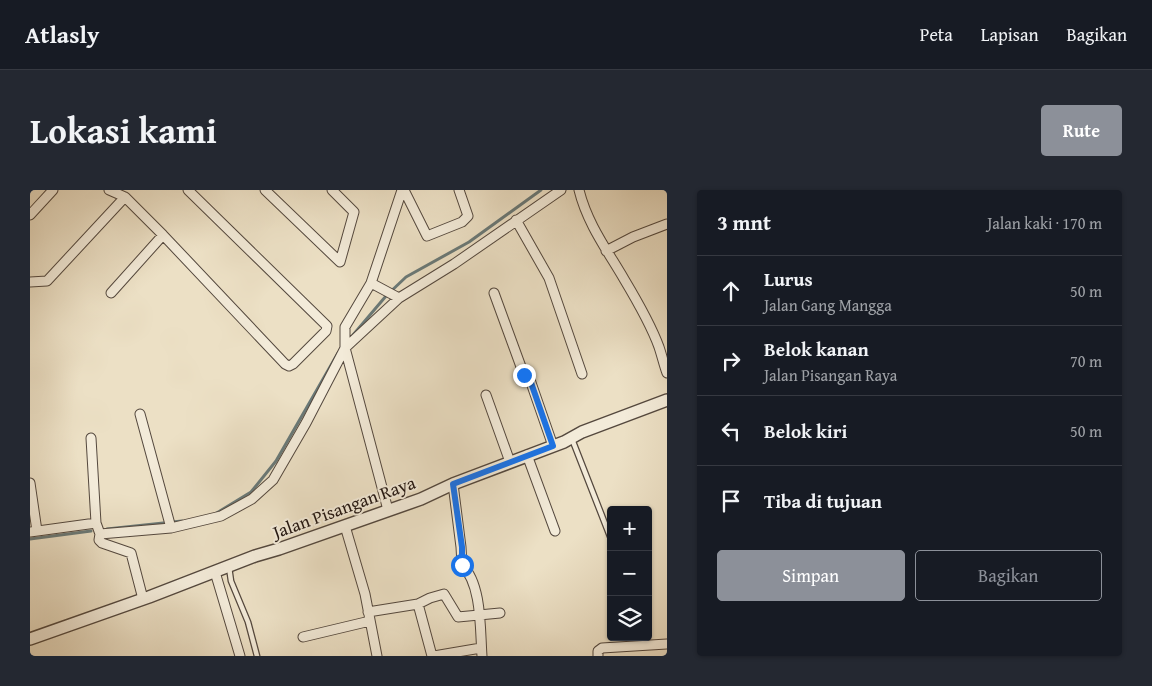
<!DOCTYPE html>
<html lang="id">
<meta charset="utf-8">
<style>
:root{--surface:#171b24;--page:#242831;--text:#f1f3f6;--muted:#9ea1a6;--line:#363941;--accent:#8c9099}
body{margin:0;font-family:"Gentium Book Plus",serif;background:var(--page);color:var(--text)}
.controls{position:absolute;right:15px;bottom:15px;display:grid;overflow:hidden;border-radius:5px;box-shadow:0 1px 4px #0004}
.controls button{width:45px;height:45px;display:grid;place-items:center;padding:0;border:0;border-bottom:1px solid var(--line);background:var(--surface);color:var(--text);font:25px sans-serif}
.stop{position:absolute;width:15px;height:15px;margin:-11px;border:4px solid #1a73e8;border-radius:50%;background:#fff}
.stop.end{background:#1a73e8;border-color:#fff;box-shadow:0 1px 5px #0008}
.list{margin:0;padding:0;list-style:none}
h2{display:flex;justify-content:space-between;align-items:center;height:65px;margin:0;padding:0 20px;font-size:21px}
h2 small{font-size:16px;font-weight:400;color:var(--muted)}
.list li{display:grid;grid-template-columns:32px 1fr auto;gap:15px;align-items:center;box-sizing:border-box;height:70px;padding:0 20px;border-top:1px solid var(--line)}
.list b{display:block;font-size:19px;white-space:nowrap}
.list p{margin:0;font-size:16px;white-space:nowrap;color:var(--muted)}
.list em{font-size:16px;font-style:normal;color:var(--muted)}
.actions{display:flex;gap:10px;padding:15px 20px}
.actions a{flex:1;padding:11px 0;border:1px solid var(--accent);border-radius:5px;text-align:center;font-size:18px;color:var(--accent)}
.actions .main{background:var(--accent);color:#fff}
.icon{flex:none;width:28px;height:28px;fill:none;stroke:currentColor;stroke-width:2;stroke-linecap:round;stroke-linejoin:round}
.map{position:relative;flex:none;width:637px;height:466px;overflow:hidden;border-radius:5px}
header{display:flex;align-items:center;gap:30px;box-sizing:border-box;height:70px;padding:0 25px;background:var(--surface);border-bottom:1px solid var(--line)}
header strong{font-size:24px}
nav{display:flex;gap:28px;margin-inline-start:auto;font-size:18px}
.intro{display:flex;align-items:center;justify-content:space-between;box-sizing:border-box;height:120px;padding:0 30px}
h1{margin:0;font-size:35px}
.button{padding:12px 22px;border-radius:5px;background:var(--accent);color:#fff;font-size:18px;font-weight:700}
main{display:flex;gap:30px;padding:0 30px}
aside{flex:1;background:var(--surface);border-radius:5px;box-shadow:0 1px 4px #0004}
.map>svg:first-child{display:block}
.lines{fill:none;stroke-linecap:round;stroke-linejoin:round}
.stream{stroke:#6a7977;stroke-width:3}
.service-casing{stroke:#54483e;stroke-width:7}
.minor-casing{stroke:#54483e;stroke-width:11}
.tertiary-casing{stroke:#54483e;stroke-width:14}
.service{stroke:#f3ebd9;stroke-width:4.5}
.minor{stroke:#f3ebd9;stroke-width:9}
.tertiary{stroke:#f3ebd9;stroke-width:11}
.route{stroke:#1a73e8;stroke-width:6}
.labels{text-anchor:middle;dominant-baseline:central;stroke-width:4;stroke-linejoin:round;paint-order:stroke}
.street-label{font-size:18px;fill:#221611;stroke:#f3ebd9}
</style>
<header>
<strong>Atlasly</strong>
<nav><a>Peta</a><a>Lapisan</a><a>Bagikan</a></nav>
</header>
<div class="intro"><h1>Lokasi kami</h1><a class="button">Rute</a></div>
<main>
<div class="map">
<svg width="637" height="466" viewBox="0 0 637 466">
<rect width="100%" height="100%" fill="#ece0c5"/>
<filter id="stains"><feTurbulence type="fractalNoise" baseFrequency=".004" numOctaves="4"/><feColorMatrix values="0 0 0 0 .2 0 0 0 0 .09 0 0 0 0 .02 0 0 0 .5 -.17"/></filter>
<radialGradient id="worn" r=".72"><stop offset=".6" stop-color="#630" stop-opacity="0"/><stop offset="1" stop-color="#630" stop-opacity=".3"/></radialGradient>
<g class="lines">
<path class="stream" d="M323,145L356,106L376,87L439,52L511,0
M185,324L221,302L246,271L308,163
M77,339L152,331
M0,349L61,341"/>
<defs>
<path id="service" d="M542,249L581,349
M199,377L201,391L218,432L227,466"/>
<path id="minor" d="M79,0L95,7L133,45L255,174L259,176L263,174L296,141L297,136L158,0
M235,0L310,72L324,22L302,0
M374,0L397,46L432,32L438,26L429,0
M549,0C557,33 577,60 594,89C606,109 621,135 629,157C632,166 634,175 637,183
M0,25L23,0
M486,30L519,88L552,184
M576,61L603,47L637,34
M0,92L17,91L95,7
M341,93L369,108
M81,103L133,45
M464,103L494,185L498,184L523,256
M456,205L480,272
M110,224L141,338
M61,248L66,333L70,344L69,350L72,353L101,363L113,409
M497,265L525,341
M0,293L7,341
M423,294L431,357L432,375C452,394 450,439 452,466
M358,320L315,158V137L341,93L372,0
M315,336L335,404L347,466
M0,342L66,333
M70,344L141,338L191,326L222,309L243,290L276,233L315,158L369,108L424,74L531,0
M185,382L210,466
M388,414L402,466
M338,422L388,414L400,408L414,404L428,427L470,423
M273,447L340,431
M404,466L451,458
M568,466V461L572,458L637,454"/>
<path id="tertiary" d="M0,449L119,407L225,366L249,359L391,309L423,294L534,252L552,242L637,210"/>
</defs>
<use href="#service" class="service-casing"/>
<use href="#minor" class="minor-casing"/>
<use href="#tertiary" class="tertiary-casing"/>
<use href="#service" class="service"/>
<use href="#minor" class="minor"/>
<use href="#tertiary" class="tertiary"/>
</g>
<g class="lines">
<path class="route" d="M432,375V357L423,294L523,256L498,184L494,185"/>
</g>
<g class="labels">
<g class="street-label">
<text transform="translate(314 317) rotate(-20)">Jalan Pisangan Raya</text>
</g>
</g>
<rect width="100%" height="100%" filter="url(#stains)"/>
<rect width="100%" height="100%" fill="url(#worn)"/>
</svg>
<div class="controls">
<button>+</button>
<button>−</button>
<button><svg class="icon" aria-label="layers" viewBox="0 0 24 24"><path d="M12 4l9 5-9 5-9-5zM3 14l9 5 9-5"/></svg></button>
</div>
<div class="stop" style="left:432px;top:375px"></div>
<div class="stop end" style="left:494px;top:185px"></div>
</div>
<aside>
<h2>3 mnt<small>Jalan kaki · 170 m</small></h2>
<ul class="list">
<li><svg class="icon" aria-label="ahead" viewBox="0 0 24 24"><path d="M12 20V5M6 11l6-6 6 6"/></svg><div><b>Lurus</b><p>Jalan Gang Mangga</p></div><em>50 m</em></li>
<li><svg class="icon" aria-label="right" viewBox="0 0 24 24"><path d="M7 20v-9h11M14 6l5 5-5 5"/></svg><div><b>Belok kanan</b><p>Jalan Pisangan Raya</p></div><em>70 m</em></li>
<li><svg class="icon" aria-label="left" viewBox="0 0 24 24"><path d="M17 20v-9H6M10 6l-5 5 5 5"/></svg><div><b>Belok kiri</b></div><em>50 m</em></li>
<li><svg class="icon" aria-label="arrive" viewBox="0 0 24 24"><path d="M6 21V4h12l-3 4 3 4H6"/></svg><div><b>Tiba di tujuan</b></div></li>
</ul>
<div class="actions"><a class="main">Simpan</a><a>Bagikan</a></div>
</aside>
</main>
